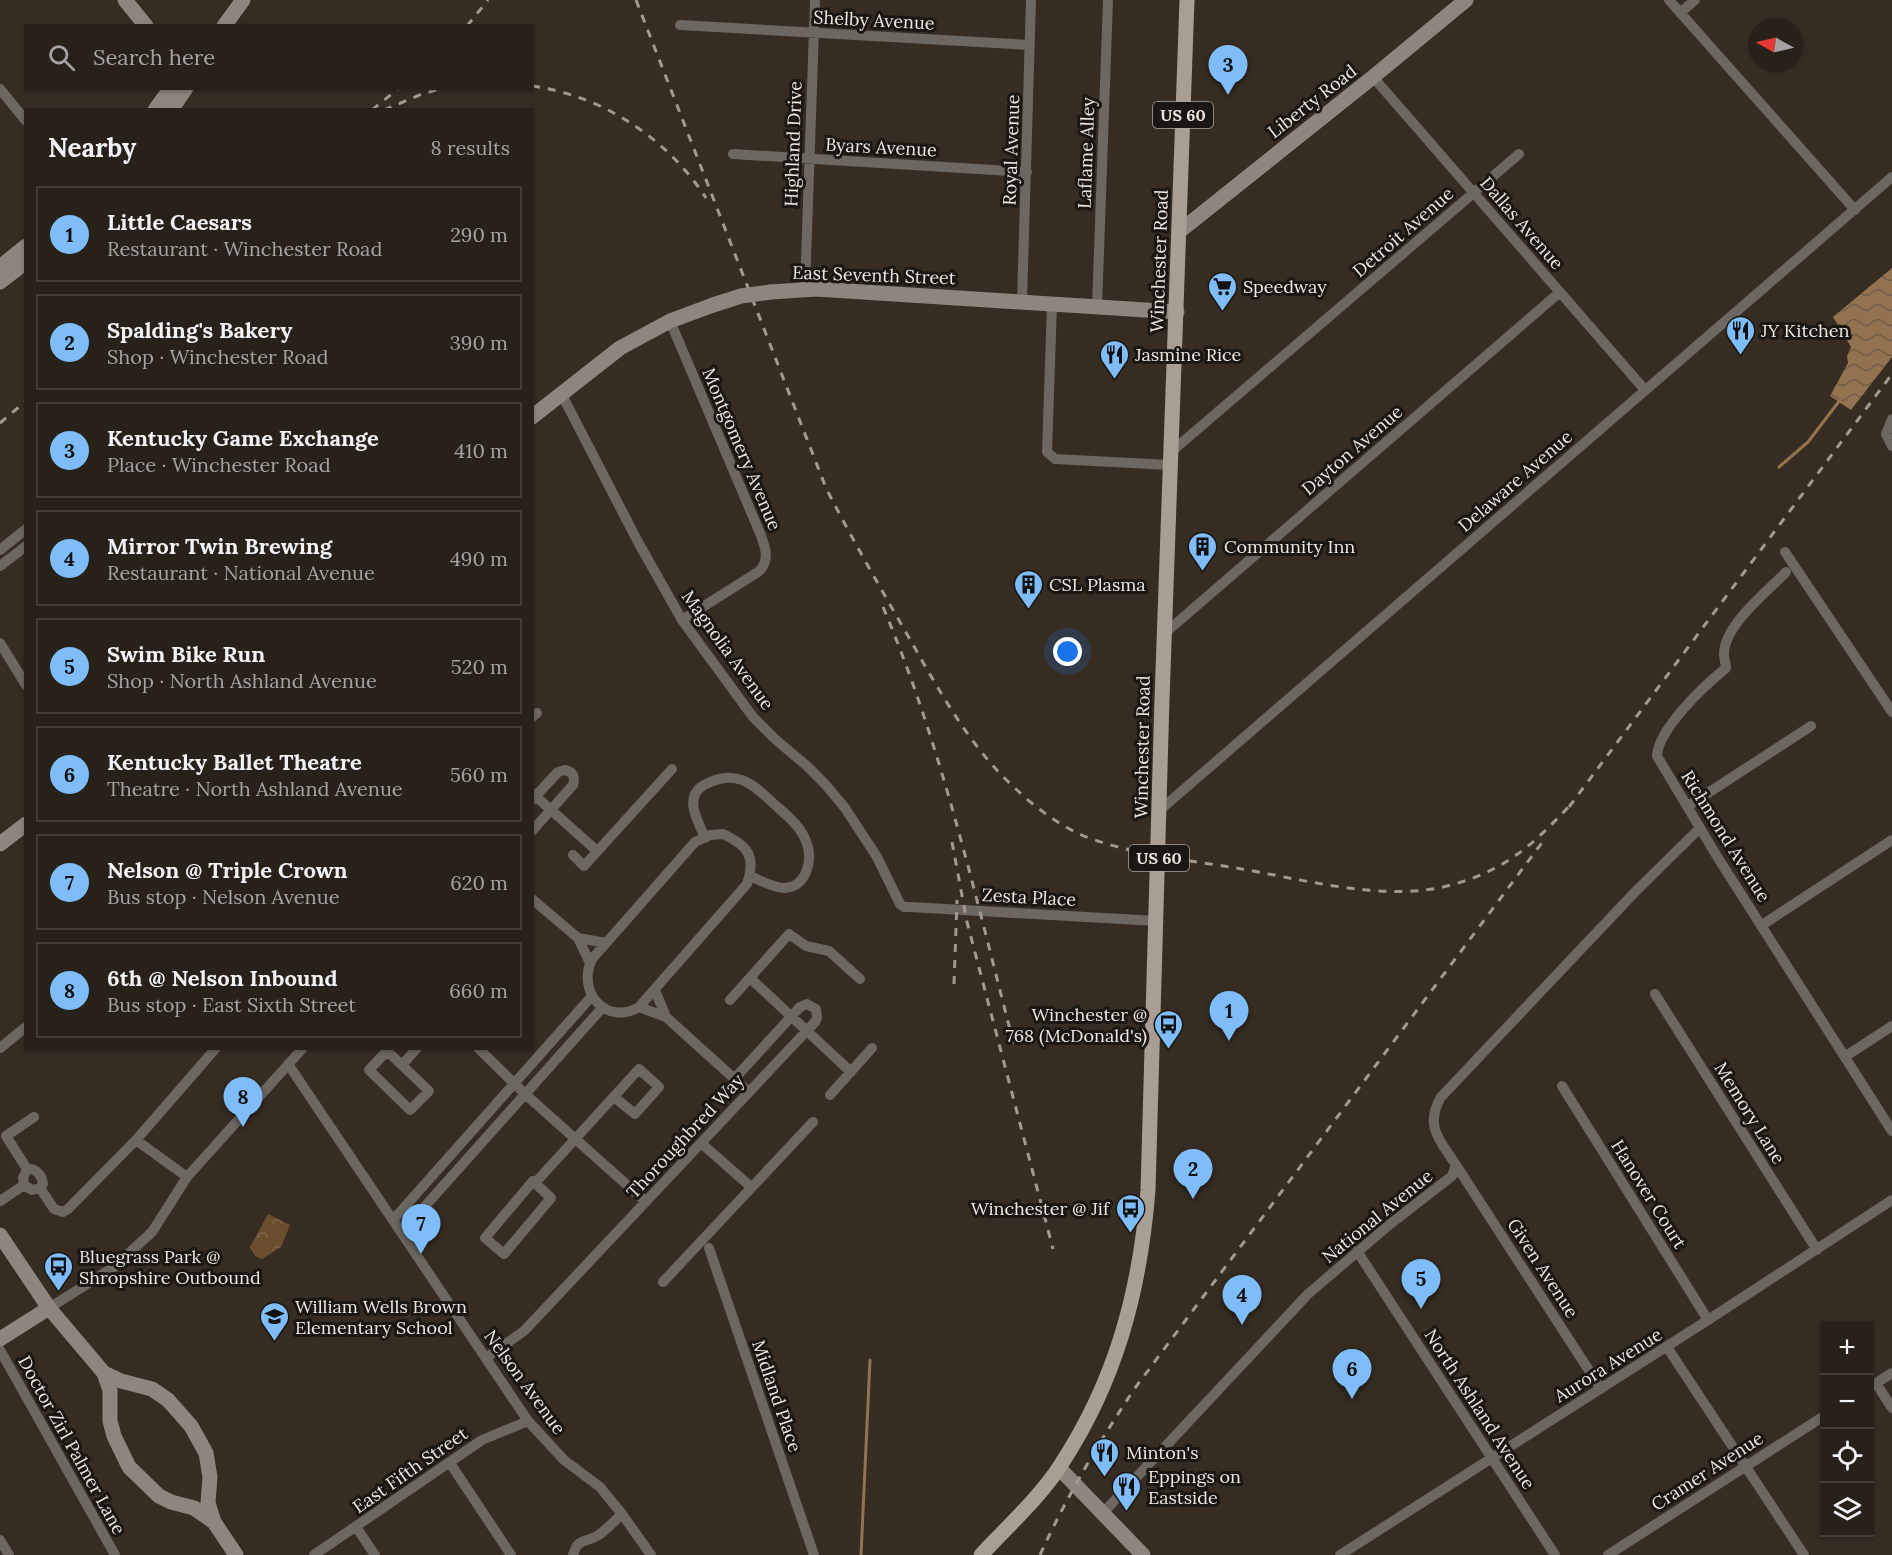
<!DOCTYPE html>
<meta charset="utf-8">
<style>
:root{--surface:#28211a;--page:#342e27;--text:#f1f3f6;--muted:#a5a3a2;--line:#443e39;--accent:#7ebdf9}
body{margin:0;font-family:Lora,serif;background:var(--page);color:var(--text)}
.controls{position:absolute;right:18px;bottom:18px;display:grid;overflow:hidden;border-radius:0px;box-shadow:0 2px 4px #0004}
.controls button{width:54px;height:54px;display:grid;place-items:center;padding:0;border:0;border-bottom:2px solid var(--line);background:var(--surface);color:var(--text);font:30px sans-serif}
.compass{position:absolute;left:1748px;top:18px;width:54px;height:54px;border-radius:50%;background:var(--surface);box-shadow:0 2px 4px #0004;rotate:278deg}
.you{position:absolute;left:1068px;top:652px;width:21px;height:21px;margin:-15px;border:4px solid #fff;border-radius:50%;background:#1a73e8;box-shadow:0 0 0 9px #1a73e833}
.badge{display:grid;place-items:center;width:39px;height:39px;border-radius:50%;background:var(--accent);color:#111;font-size:20px;font-weight:700}
.pin{position:absolute;translate:-50% -50px;filter:drop-shadow(0 2px 3px #0008)}
.pin::after{content:'';position:absolute;top:32px;width:21px;height:18px;background:inherit;clip-path:polygon(0 0,100% 0,50% 100%)}
.list{margin:0;padding:0;list-style:none}
h2{display:flex;justify-content:space-between;align-items:center;height:78px;margin:0;padding:0 24px;font-size:26px}
h2 small{font-size:20px;font-weight:400;color:var(--muted)}
.list li{display:grid;grid-template-columns:39px 1fr auto;gap:18px;align-items:center;box-sizing:border-box;height:96px;margin:0 12px 12px;padding:0 12px;border:2px solid var(--line);border-radius:0px}
.list b{display:block;font-size:22px;white-space:nowrap}
.list p{margin:0;font-size:20px;white-space:nowrap;color:var(--muted)}
.list em{font-size:20px;font-style:normal;color:var(--muted)}
.icon{flex:none;width:33px;height:33px;fill:none;stroke:currentColor;stroke-width:2;stroke-linecap:round;stroke-linejoin:round}
.map{position:relative;flex:none;width:1892px;height:1555px;overflow:hidden}
.search{position:absolute;background:var(--surface);box-shadow:0 2px 4px #0004;left:24px;top:24px;width:510px;height:66px;display:flex;align-items:center;gap:15px;box-sizing:border-box;padding:0 21px;border-radius:0px;color:var(--muted);font-size:22px}
.panel{position:absolute;background:var(--surface);box-shadow:0 2px 4px #0004;left:24px;top:108px;width:510px;height:942px;border-radius:0px}
.map>svg:first-child{display:block}
.park{fill:url(#park-crowns)}
.water{fill:url(#water-waves)}
.lines{fill:none;stroke-linecap:round;stroke-linejoin:round}
.stream{stroke:#92724f;stroke-width:3}
.street{stroke:#6c6761;stroke-width:10}
.secondary{stroke:#8e867e;stroke-width:15}
.primary{stroke:#a99e93;stroke-width:15}
.rail{stroke:#a19990;stroke-width:3;stroke-dasharray:8 8;stroke-linecap:butt}
.secondary-bridge{stroke:#8e867e;stroke-width:15}
.labels{text-anchor:middle;dominant-baseline:central;stroke-width:6;stroke-linejoin:round;paint-order:stroke}
.shield{fill:#1a1611;stroke:#aea8a2;stroke-width:1.5}
.shield-label{font-size:16px;font-weight:bold;fill:#eee7e0}
.street-label{font-size:18px;fill:#eee7e0;stroke:#1a1611}
.poi-label{font-size:18px;fill:#eee7e0;stroke:#1a1611;text-anchor:start}
</style>
<div class="map">
<svg width="1892" height="1555" viewBox="0 0 1892 1555">
<defs>
<pattern id="park-crowns" width="20" height="18" patternUnits="userSpaceOnUse" patternTransform="scale(1.5)"><rect width="20" height="18" fill="#6a4d2d"/><path d="M2 6a3 3 0 1 1 6 0M12 15a3 3 0 1 1 6 0" fill="none" stroke="#80674b"/></pattern>
<pattern id="water-waves" width="16" height="10" patternUnits="userSpaceOnUse" patternTransform="scale(1.5)"><rect width="16" height="10" fill="#92724f"/><path d="M0 5q4-4 8 0t8 0" fill="none" stroke="#705e4a"/></pattern>
</defs>
<rect width="100%" height="100%" fill="#362c22"/>
<path class="park" d="M268,1214L290,1225L281,1247L262,1259L255,1256L250,1247Z"/>
<path class="water" d="M1892,268V357L1851,410L1830,396L1848,363L1847,356L1851,347L1833,317Z"/>
<g class="lines">
<path class="stream" d="M1779,467L1808,442L1840,400
M861,1555L870,1360"/>
<path class="street" d="M1669,0L1855,210
M1680,13L1695,0
M680,25L1030,45
M1373,77L1645,390
M0,89L26,121
M733,154L1027,172
M805,289L815,0
M1022,301L1031,0
M1052,304L1047,452L1055,459L1170,465
M1097,307L1108,0
M670,321L757,526C763,541 773,560 758,572L682,620
M561,393L638,542L682,620L753,717L775,739L807,766L825,784L845,808L877,857L900,904L904,907H910L1157,921
M1892,419L1886,434L1892,446
M1171,452L1519,154
M0,550L26,529
M1785,552L1892,712
M0,566L26,546
M1786,572C1767,592 1724,625 1724,654C1724,659 1726,664 1726,668C1705,685 1658,729 1657,756L1718,858L1892,1131
M1165,633L1560,292
M0,643L26,685
M532,717L537,713
M532,793L597,851
M532,800L558,772L565,770C574,772 575,777 573,785L532,831
M1688,806L1811,726
M1160,810L1892,177
M723,834C749,846 756,857 747,884L639,1007C607,1026 576,993 592,959L695,842L710,835Z
M705,838C698,821 683,797 704,785C735,768 752,783 773,803C785,814 800,825 806,841C813,858 808,886 785,888C773,888 760,880 750,876
M573,855L584,866L672,769
M532,899L578,938
M1762,925L1892,840
M590,963L578,938L606,943
M750,978L851,1072
M1655,994L1817,1250
M730,1000L789,934L806,946L829,951L860,979
M639,1007L666,1017L655,990
M666,1017L749,1092
M0,1048L26,1027
M478,1048L525,1094L646,1202
M387,1051L429,1091L410,1110L369,1070Z
M1846,1056L1892,1026
M288,1064L528,1421L564,1460L600,1487L622,1514L651,1555
M402,1065L417,1048
M1562,1086L1708,1320
M830,1095L872,1048
M136,1140L187,1177
M701,1143L751,1187
M1456,1165L1601,1389
M27,1169L6,1136L34,1117
M27,1169C36,1168 42,1175 43,1184L40,1188L32,1190L24,1185L23,1178Z
M535,1183L551,1198L504,1254L485,1238L533,1181L535,1183L639,1069L659,1087L635,1114L614,1097
M40,1188L54,1209L63,1212L68,1209L136,1140L216,1048
M0,1201L24,1185
M393,1220L592,996
M402,1232L603,1007
M709,1248L814,1555
M1357,1251L1555,1555
M663,1282L813,1122
M49,1308L114,1267L152,1232L187,1177L303,1048
M1667,1347L1804,1555
M0,1350L115,1555
M486,1358L524,1331L815,1022L817,1018L816,1009L807,1004L800,1007L735,1078
M1876,1383L1892,1408
M1870,1387L1892,1373
M450,1463L511,1555
M1103,1513L1308,1294L1389,1225L1452,1176L1456,1165C1440,1141 1424,1126 1441,1097L1636,891L1700,828
M356,1527L375,1555
M0,1540L9,1555
M314,1555L482,1440L528,1421
M573,1555C578,1539 582,1543 595,1537C604,1533 614,1521 622,1514
M1340,1555L1708,1320L1892,1200
M1608,1555L1824,1416"/>
<path class="secondary" d="M125,0L146,26
M224,26L243,0
M155,110L171,88
M171,110L186,88
M1180,231L1373,77L1466,0
M0,267L26,246
M0,282L26,262
M771,292L816,289L1177,312
M532,417L620,348L670,321L713,305
M0,844L26,824
M0,1235L49,1308L104,1373L110,1390V1421L114,1436L129,1467L159,1496L171,1502L194,1508L214,1522
M0,1339L49,1308
M104,1373L121,1381L152,1389L168,1400L191,1426L206,1453L210,1477L208,1503L214,1522L236,1555
M1059,1468L1143,1555"/>
<path class="primary" d="M981,1555C1006,1528 1041,1496 1060,1466C1116,1381 1140,1291 1148,1190L1162,699L1187,0"/>
<path class="rail" d="M636,0L826,488C852,539 880,587 908,636C939,690 970,748 1017,790C1037,809 1063,828 1089,838C1136,855 1187,860 1236,868C1302,879 1386,903 1451,885C1507,870 1535,843 1573,802
M467,26L488,0
M532,86C603,96 667,138 706,198
M372,110L399,88
M384,110L422,94L444,88
M0,423L26,401
M883,607C942,746 976,899 1014,1045
M1569,807L1892,374
M952,842L967,922L1053,1249
M954,984L957,900
M1040,1555C1067,1496 1099,1442 1135,1388L1544,840"/>
<path class="secondary-bridge" d="M713,305L741,296L771,292"/>
</g>
<defs>
<symbol id="supermarket-pin" viewBox="-11 -11 22 30"><path d="M0 17L-7.5 6A9.5 9.5 0 1 1 7.5 6Z" fill="#7ebdf9" stroke="#1a1611"/><path d="M-6-5.5h2.5l.6 2H6L4.5 2H-2.5L-4.4-4H-6ZM-1.5 3.2a1.3 1.3 0 1 0 .1 0ZM3 3.2a1.3 1.3 0 1 0 .1 0Z" fill="#111"/></symbol>
<symbol id="restaurant-pin" viewBox="-11 -11 22 30"><path d="M0 17L-7.5 6A9.5 9.5 0 1 1 7.5 6Z" fill="#7ebdf9" stroke="#1a1611"/><path d="M-5-6h1v4h1v-4h1v4h1v-4h1v5L-1.5 .5V6h-2V.5L-5-1ZM5-6V6H3V1.5H1.5Q1.5-4 5-6Z" fill="#111"/></symbol>
<symbol id="building-pin" viewBox="-11 -11 22 30"><path d="M0 17L-7.5 6A9.5 9.5 0 1 1 7.5 6Z" fill="#7ebdf9" stroke="#1a1611"/><path d="M-4-6H4V6H1V3H-1V6H-4ZM-2.5-4.3h1.7v1.8h-1.7ZM.8-4.3h1.7v1.8H.8ZM-2.5-1h1.7V.8h-1.7ZM.8-1h1.7V.8H.8Z" fill="#111"/></symbol>
<symbol id="bus-pin" viewBox="-11 -11 22 30"><path d="M0 17L-7.5 6A9.5 9.5 0 1 1 7.5 6Z" fill="#7ebdf9" stroke="#1a1611"/><path d="M-5-6H5V4H4V6H2V4H-2V6H-4V4H-5ZM-3.5-4V0h7V-4ZM-3.5 1.2v1.5H-2V1.2ZM2 1.2v1.5H3.5V1.2Z" fill="#111"/></symbol>
<symbol id="school-pin" viewBox="-11 -11 22 30"><path d="M0 17L-7.5 6A9.5 9.5 0 1 1 7.5 6Z" fill="#7ebdf9" stroke="#1a1611"/><path d="M0-5L7-2L0 1L-7-2ZM-4 1L0 2.5L4 1V4Q0 6-4 4Z" fill="#111"/></symbol>
</defs>
<g fill-rule="evenodd">
<use href="#supermarket-pin" x="1206" y="270" width="33" height="45"/>
<use href="#restaurant-pin" x="1724" y="314" width="33" height="45"/>
<use href="#restaurant-pin" x="1098" y="338" width="33" height="45"/>
<use href="#building-pin" x="1186" y="530" width="33" height="45"/>
<use href="#building-pin" x="1012" y="568" width="33" height="45"/>
<use href="#bus-pin" x="1152" y="1008" width="33" height="45"/>
<use href="#bus-pin" x="1114" y="1192" width="33" height="45"/>
<use href="#bus-pin" x="42" y="1250" width="33" height="45"/>
<use href="#school-pin" x="258" y="1300" width="33" height="45"/>
<use href="#restaurant-pin" x="1088" y="1436" width="33" height="45"/>
<use href="#restaurant-pin" x="1110" y="1470" width="33" height="45"/>
</g>
<g class="labels">
<g class="shield">
<rect x="1153" y="102" width="60" height="26" rx="4.5"/>
<rect x="1129" y="845" width="60" height="26" rx="4.5"/>
</g>
<g class="shield-label">
<text x="1183" y="115">US 60</text>
<text x="1159" y="858">US 60</text>
</g>
<g class="street-label">
<text transform="translate(874 20) rotate(3)">Shelby Avenue</text>
<text transform="translate(1312 101) rotate(-38)">Liberty Road</text>
<text transform="translate(793 144) rotate(-88)">Highland Drive</text>
<text transform="translate(881 147) rotate(3)">Byars Avenue</text>
<text transform="translate(1011 150) rotate(-88)">Royal Avenue</text>
<text transform="translate(1086 153) rotate(-88)">Laflame Alley</text>
<text transform="translate(1522 223) rotate(49)">Dallas Avenue</text>
<text transform="translate(1403 232) rotate(-41)">Detroit Avenue</text>
<text transform="translate(1159 261) rotate(-88)">Winchester Road</text>
<text transform="translate(874 275) rotate(2)">East Seventh Street</text>
<text transform="translate(742 449) rotate(67)">Montgomery Avenue</text>
<text transform="translate(1352 450) rotate(-41)">Dayton Avenue</text>
<text transform="translate(1515 481) rotate(-41)">Delaware Avenue</text>
<text transform="translate(728 650) rotate(54)">Magnolia Avenue</text>
<text transform="translate(1142 747) rotate(-89)">Winchester Road</text>
<text transform="translate(1726 836) rotate(58)">Richmond Avenue</text>
<text transform="translate(1029 897) rotate(3)">Zesta Place</text>
<text transform="translate(1750 1113) rotate(58)">Memory Lane</text>
<text transform="translate(685 1136) rotate(-47)">Thoroughbred Way</text>
<text transform="translate(1649 1194) rotate(58)">Hanover Court</text>
<text transform="translate(1377 1216) rotate(-39)">National Avenue</text>
<text transform="translate(1543 1268) rotate(57)">Given Avenue</text>
<text transform="translate(1608 1365) rotate(-32)">Aurora Avenue</text>
<text transform="translate(525 1382) rotate(54)">Nelson Avenue</text>
<text transform="translate(777 1396) rotate(71)">Midland Place</text>
<text transform="translate(1480 1409) rotate(57)">North Ashland Avenue</text>
<text transform="translate(72 1445) rotate(61)">Doctor Zirl Palmer Lane</text>
<text transform="translate(410 1470) rotate(-35)">East Fifth Street</text>
<text transform="translate(1707 1471) rotate(-33)">Cramer Avenue</text>
</g>
<g class="poi-label">
<text x="1243" y="286">Speedway</text>
<text x="1761" y="330">JY Kitchen</text>
<text x="1135" y="354">Jasmine Rice</text>
<text x="1224" y="546">Community Inn</text>
<text x="1049" y="584">CSL Plasma</text>
<text x="1147" y="1014" text-anchor="end">Winchester @<tspan x="1147" dy="21">768 (McDonald's)</tspan></text>
<text x="1109" y="1208" text-anchor="end">Winchester @ Jif</text>
<text x="79" y="1256">Bluegrass Park @<tspan x="79" dy="21">Shropshire Outbound</tspan></text>
<text x="295" y="1306">William Wells Brown<tspan x="295" dy="21">Elementary School</tspan></text>
<text x="1126" y="1452">Minton's</text>
<text x="1148" y="1476">Eppings on<tspan x="1148" dy="21">Eastside</tspan></text>
</g>
</g>
</svg>
<div class="controls">
<button>+</button>
<button>−</button>
<button><svg class="icon" aria-label="locate" viewBox="0 0 24 24"><circle cx="12" cy="12" r="6"/><path d="M12 2v4M12 18v4M2 12h4M18 12h4"/></svg></button>
<button><svg class="icon" aria-label="layers" viewBox="0 0 24 24"><path d="M12 4l9 5-9 5-9-5zM3 14l9 5 9-5"/></svg></button>
</div>
<svg class="compass" viewBox="-18 -18 36 36"><path d="M0-13l5 13h-10z" fill="#e53935"/><path d="M0 13l5-13h-10z" fill="#a5a3a2"/></svg>
<div class="you"></div>
<div class="pin badge" style="left:1229px;top:1041px">1</div>
<div class="pin badge" style="left:1193px;top:1199px">2</div>
<div class="pin badge" style="left:1228px;top:95px">3</div>
<div class="pin badge" style="left:1242px;top:1325px">4</div>
<div class="pin badge" style="left:1421px;top:1309px">5</div>
<div class="pin badge" style="left:1352px;top:1399px">6</div>
<div class="pin badge" style="left:421px;top:1254px">7</div>
<div class="pin badge" style="left:243px;top:1127px">8</div>
<div class="search"><svg class="icon" aria-label="search" viewBox="0 0 24 24"><circle cx="10" cy="10" r="6"/><path d="M15 15l6 6"/></svg>Search here</div>
<section class="panel">
<h2>Nearby<small>8 results</small></h2>
<ul class="list">
<li><span class="badge">1</span><div><b>Little Caesars</b><p>Restaurant · Winchester Road</p></div><em>290 m</em></li>
<li><span class="badge">2</span><div><b>Spalding's Bakery</b><p>Shop · Winchester Road</p></div><em>390 m</em></li>
<li><span class="badge">3</span><div><b>Kentucky Game Exchange</b><p>Place · Winchester Road</p></div><em>410 m</em></li>
<li><span class="badge">4</span><div><b>Mirror Twin Brewing</b><p>Restaurant · National Avenue</p></div><em>490 m</em></li>
<li><span class="badge">5</span><div><b>Swim Bike Run</b><p>Shop · North Ashland Avenue</p></div><em>520 m</em></li>
<li><span class="badge">6</span><div><b>Kentucky Ballet Theatre</b><p>Theatre · North Ashland Avenue</p></div><em>560 m</em></li>
<li><span class="badge">7</span><div><b>Nelson @ Triple Crown</b><p>Bus stop · Nelson Avenue</p></div><em>620 m</em></li>
<li><span class="badge">8</span><div><b>6th @ Nelson Inbound</b><p>Bus stop · East Sixth Street</p></div><em>660 m</em></li>
</ul>
</section>
</div>
